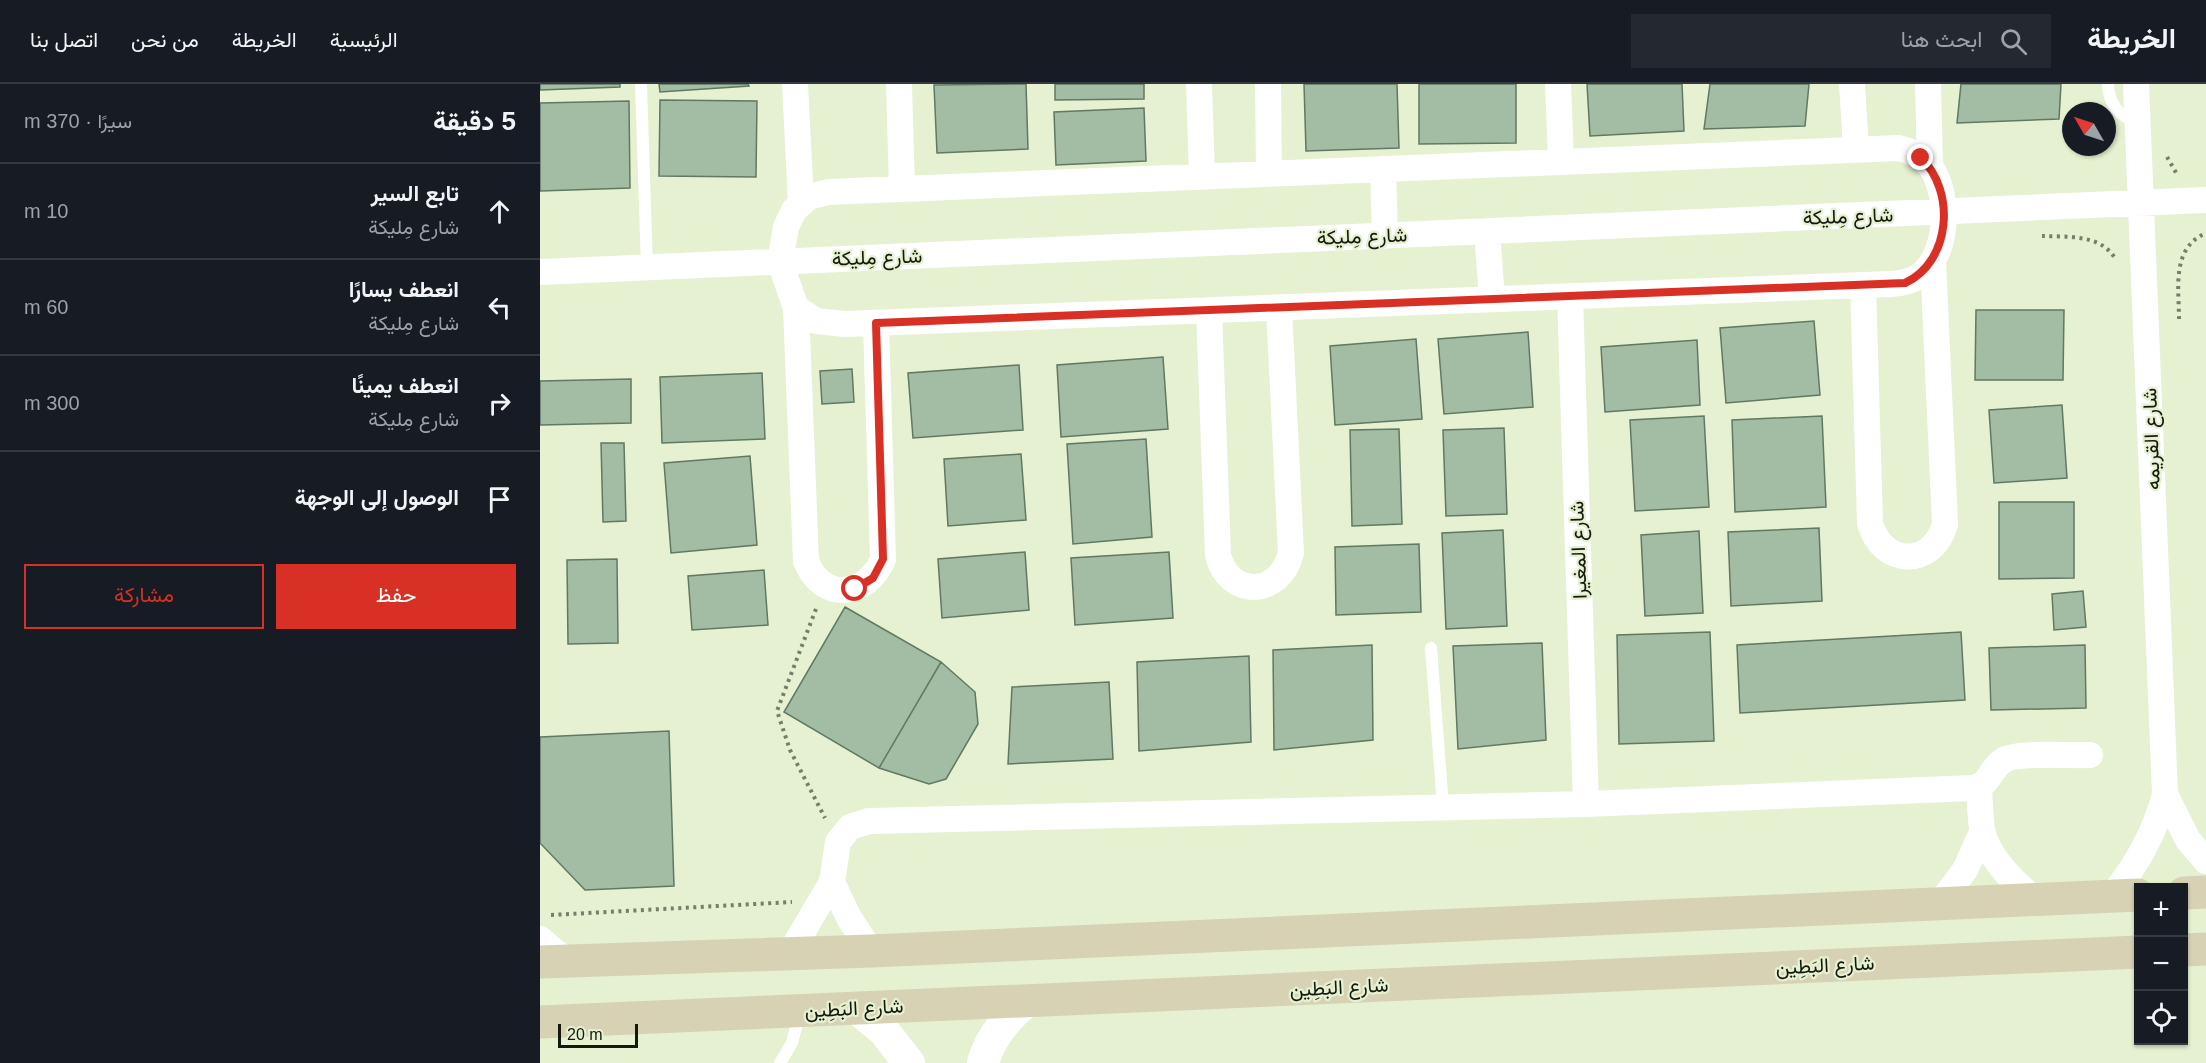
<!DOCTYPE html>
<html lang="ar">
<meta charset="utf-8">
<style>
:root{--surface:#171b24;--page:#242831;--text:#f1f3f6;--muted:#9ea1a6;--line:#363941;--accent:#d93025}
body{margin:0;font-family:Helvetica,Vazirmatn,sans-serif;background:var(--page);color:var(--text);direction:rtl}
.controls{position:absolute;right:18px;bottom:18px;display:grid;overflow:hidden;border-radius:0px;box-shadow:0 2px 4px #0004}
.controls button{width:54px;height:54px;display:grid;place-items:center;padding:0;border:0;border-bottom:2px solid var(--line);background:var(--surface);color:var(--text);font:30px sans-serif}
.compass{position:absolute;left:1522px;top:18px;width:54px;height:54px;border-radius:50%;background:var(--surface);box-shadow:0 2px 4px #0004;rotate:309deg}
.scale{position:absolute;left:18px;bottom:15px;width:80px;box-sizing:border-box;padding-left:6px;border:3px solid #15190d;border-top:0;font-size:16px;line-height:21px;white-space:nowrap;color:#15190d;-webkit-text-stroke:4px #e5f1d0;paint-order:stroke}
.stop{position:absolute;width:18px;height:18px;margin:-14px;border:4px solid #d93025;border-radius:50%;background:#fff}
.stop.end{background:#d93025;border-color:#fff;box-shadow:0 2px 6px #0008}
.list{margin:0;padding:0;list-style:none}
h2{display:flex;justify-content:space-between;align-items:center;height:78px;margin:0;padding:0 24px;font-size:26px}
h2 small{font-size:20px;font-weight:400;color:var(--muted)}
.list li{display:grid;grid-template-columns:39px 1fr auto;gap:18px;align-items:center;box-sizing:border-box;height:96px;padding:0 24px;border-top:2px solid var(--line)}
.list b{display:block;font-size:22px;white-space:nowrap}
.list p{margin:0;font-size:20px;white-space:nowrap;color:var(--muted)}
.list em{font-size:20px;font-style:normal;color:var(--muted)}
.actions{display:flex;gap:12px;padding:18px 24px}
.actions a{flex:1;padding:14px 0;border:2px solid var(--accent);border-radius:0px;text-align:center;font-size:21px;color:var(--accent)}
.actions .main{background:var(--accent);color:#fff}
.icon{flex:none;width:33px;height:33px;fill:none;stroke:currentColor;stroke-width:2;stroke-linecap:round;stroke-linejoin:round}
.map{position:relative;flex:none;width:1666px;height:979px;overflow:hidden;direction:ltr}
header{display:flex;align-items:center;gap:36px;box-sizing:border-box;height:84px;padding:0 30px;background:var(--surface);border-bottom:2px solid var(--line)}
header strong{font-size:28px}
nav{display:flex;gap:33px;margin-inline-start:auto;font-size:21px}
.search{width:420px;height:54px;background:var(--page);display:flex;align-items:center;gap:15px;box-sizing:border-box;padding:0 21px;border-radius:0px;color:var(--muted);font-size:22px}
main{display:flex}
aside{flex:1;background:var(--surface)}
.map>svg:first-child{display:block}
.building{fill:#a2bda4;stroke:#607962;stroke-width:1.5}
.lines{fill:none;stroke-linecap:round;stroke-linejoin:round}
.path{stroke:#767d68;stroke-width:4;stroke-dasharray:3 4.5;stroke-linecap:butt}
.service{stroke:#fff;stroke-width:12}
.minor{stroke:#fff;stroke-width:26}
.tertiary{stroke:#fff;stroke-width:32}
.secondary{stroke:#d6d2b3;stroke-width:33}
.route{stroke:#d93025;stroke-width:8}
.labels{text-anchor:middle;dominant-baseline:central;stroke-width:4.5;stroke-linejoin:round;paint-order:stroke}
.street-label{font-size:20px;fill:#15190d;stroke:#e5f1d0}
</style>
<header>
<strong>الخريطة</strong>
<div class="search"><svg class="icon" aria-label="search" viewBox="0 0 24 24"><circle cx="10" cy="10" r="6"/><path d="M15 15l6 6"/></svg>ابحث هنا</div>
<nav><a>الرئيسية</a><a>الخريطة</a><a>من نحن</a><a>اتصل بنا</a></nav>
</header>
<main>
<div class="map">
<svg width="1666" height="979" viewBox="0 0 1666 979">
<rect width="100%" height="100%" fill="#e5f1d0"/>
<path class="building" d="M0,0H80V3L0,6Z
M119,0H208L209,2L120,8Z
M486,0L488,65L397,69L394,1Z
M515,0H604V15L515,16Z
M764,0H857L859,64L766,67Z
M879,0H976V59L879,60Z
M1047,0H1142L1144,47L1050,52Z
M1170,0H1269L1265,42L1164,45Z
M1421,0H1521L1519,35L1417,39Z
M120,16L217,17L216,93L119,92Z
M89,17L90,104L0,107V19Z
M604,24L606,77L516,81L514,28Z
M1436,226H1524L1523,296H1435Z
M1274,237L1280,311L1186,319L1180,244Z
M988,248L993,323L904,330L898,255Z
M876,255L882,335L795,341L790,262Z
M1157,256L1160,321L1065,328L1061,263Z
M623,273L628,345L521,353L517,281Z
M479,281L483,346L373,354L368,289Z
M312,285L314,318L282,320L280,287Z
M222,289L225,355L122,359L120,293Z
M91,295V339L0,341V297Z
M1522,321L1527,394L1454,399L1449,326Z
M1164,332L1169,423L1095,427L1090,336Z
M1282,332L1286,423L1195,428L1192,336Z
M964,344L967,430L906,432L903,346Z
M859,345L862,440L812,442L810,346Z
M606,355L612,453L533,460L527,360Z
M61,359H84L86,437L63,438Z
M481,370L486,436L408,442L404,375Z
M210,372L217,461L131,469L124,379Z
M1459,418H1534V494L1459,495Z
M1279,444L1282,517L1191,522L1188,448Z
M963,446L967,542L906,545L902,449Z
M1159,447L1163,529L1105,532L1101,451Z
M879,460L881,528L796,531L795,463Z
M485,468L489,526L402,534L398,475Z
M629,468L633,534L535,541L531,474Z
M77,475L78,559L28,560L27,476Z
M224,486L228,541L152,546L148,492Z
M1543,507L1546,543L1514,546L1512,510Z
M305,523L401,578L339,684L244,628Z
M1170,548L1174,657L1079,660L1077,551Z
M1421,548L1425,616L1200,629L1197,561Z
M1002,559L1006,656L918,665L913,562Z
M832,561L833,656L734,666L733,566Z
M1545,561L1546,624L1451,626L1449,564Z
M709,572L711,658L599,667L597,578Z
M401,578L435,608L438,640L406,695L389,700L339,684Z
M569,598L573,675L468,680L472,603Z
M129,647L134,802L45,806L0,759V653Z"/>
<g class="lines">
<path class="path" d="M1627,73L1638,92
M1502,152C1528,153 1562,150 1576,176
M1639,235C1639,204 1631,164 1666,149
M276,525L237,627L250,666L285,734
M11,831L252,818"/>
<path class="service" d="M101,0L107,184
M1568,0C1569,20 1578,32 1597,38
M891,564L903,723
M240,979L252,959L260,928"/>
<path class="minor" d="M255,0L261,119
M359,0L362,105
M659,0L662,92
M728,0L729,89
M1018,0L1021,76
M1312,0L1316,65
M1388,0L1390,82
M1359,64C1371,67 1382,72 1390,82C1411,111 1409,172 1378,193C1369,198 1360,199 1351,200L305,240L276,237L256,224L240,178L246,143L254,126L269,113L288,108Z
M843,85L845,152
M947,147L952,215
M0,188L1666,116
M1323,201L1330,439C1342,483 1393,484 1405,440L1393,177
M1030,212L1046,720
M256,224L266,477C282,518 327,514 343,475L336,239
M669,226L678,471C689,515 740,513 751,469L739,224
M1439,703C1440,717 1440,731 1442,745C1447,773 1474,798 1494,815
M1625,710L1648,756L1666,777
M292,798L309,834L331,867
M1572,812C1597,780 1615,749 1625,710L1596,0
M1400,819L1425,786L1442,748
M0,855L26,877
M250,869L292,798L298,758L310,743L329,737L1046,720L1432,704C1451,702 1450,682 1466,675C1483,668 1530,672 1550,671"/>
<path class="tertiary" d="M316,924L344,947L369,979
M443,979C450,953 466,934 487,917"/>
<path class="secondary" d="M1644,809L1666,808
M1644,866L1666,865
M0,878L331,867L1598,811
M0,938L1598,868"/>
</g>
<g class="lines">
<path class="route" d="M315,505L333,494L343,475L336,239L1365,199C1411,178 1416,107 1381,74"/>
</g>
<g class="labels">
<g class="street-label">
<text transform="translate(1308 132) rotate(-2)">شارع مِليكة</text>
<text transform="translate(822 152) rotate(-2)">شارع مِليكة</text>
<text transform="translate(337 173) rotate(-2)">شارع مِليكة</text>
<text transform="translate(1611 355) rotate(-92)">شارع القريمه</text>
<text transform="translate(1038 466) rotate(-92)">شارع المغيرا</text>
<text transform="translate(1285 881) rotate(-3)">شارع البَطِين</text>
<text transform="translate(799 903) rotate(-3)">شارع البَطِين</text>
<text transform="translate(314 924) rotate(-3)">شارع البَطِين</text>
</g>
</g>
</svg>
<div class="controls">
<button>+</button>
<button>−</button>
<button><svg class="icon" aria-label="locate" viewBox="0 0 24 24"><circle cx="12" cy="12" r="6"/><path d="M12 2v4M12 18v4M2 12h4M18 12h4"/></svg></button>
</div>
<svg class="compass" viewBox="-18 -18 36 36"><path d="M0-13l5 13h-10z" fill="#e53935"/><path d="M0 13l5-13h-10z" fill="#9ea1a6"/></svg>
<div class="scale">20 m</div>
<div class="stop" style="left:315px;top:505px"></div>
<div class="stop end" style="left:1381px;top:74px"></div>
</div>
<aside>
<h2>5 دقيقة<small>سيرًا · 370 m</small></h2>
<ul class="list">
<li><svg class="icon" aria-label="ahead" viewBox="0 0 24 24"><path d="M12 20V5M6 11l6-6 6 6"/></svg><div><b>تابع السير</b><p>شارع مِليكة</p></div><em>10 m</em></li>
<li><svg class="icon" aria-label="left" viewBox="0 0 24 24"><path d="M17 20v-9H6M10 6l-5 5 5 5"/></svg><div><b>انعطف يسارًا</b><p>شارع مِليكة</p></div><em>60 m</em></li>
<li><svg class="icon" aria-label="right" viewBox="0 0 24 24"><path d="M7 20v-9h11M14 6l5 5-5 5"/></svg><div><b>انعطف يمينًا</b><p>شارع مِليكة</p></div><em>300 m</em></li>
<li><svg class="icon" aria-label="arrive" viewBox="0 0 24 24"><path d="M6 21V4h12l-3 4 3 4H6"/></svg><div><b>الوصول إلى الوجهة</b></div></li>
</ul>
<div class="actions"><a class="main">حفظ</a><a>مشاركة</a></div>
</aside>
</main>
